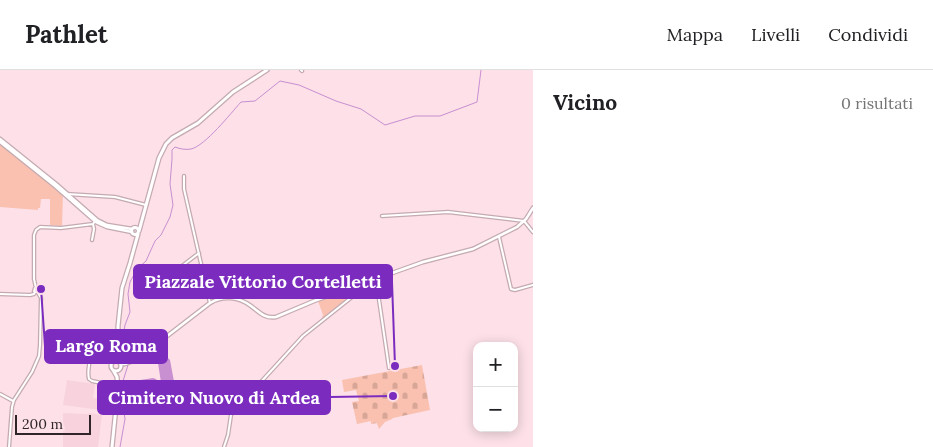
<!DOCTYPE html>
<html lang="it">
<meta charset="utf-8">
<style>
:root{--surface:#fff;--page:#f2f2f2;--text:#202124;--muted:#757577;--line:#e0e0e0}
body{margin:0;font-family:Lora,serif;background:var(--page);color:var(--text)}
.controls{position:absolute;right:15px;bottom:15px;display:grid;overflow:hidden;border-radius:10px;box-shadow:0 2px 12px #0003}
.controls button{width:45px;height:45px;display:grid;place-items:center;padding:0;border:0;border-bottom:1px solid var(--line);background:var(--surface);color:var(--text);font:25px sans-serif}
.scale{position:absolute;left:15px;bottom:12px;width:76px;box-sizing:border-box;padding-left:5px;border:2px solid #302629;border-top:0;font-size:14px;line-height:18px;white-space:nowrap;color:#302629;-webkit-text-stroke:4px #fde0e8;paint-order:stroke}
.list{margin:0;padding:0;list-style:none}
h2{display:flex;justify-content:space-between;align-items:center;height:65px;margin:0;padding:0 20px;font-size:21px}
h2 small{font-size:16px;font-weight:400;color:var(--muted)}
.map{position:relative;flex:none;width:533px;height:377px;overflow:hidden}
header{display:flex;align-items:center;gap:30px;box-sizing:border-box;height:70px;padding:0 25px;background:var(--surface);border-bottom:1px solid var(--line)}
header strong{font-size:24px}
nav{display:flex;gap:28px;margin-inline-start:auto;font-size:18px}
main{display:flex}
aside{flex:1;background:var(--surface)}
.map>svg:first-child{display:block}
.built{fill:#f8d3dd}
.grass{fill:#fac1b0}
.cemetery{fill:url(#cemetery-stones)}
.water{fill:#c88fd1}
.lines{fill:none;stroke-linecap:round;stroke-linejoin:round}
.stream{stroke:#c88fd1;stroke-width:1}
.minor-casing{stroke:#c4aab1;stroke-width:4.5}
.tertiary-casing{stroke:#c4aab1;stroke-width:5}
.secondary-casing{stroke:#c4aab1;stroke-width:5.5}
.minor{stroke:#fff;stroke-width:2}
.tertiary{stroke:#fff;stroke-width:2.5}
.secondary{stroke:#fff;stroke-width:3}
.leader{fill:none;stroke:#7b2cbf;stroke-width:2}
.callout-dot{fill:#7b2cbf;stroke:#fde0e8;stroke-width:2}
.callout{fill:#7b2cbf;stroke:#7b2cbf;stroke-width:2}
.callout-label{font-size:18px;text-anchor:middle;font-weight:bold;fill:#fff}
</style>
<header>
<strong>Pathlet</strong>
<nav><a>Mappa</a><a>Livelli</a><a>Condividi</a></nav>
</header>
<main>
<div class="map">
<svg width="533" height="377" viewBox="0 0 533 377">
<defs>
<pattern id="cemetery-stones" width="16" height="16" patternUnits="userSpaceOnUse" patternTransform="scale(1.25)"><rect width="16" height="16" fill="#fac1b0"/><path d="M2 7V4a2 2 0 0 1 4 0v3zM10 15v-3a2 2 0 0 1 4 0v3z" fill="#d7a697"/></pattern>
</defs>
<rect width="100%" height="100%" fill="#fde0e8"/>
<path class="built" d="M67,310L95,314L93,328L101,329L100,340L63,335Z
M63,343L88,344L89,343L102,345L98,377H63Z"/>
<path class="grass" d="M0,73L63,124L62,156L50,155V129H41L40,138H38V140L0,137Z
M351,220L349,227L323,248L322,247L323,245L318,231Z"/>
<path class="cemetery" d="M422,295L430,340L393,348L392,349L385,352L379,359L377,353L371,354V351L357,354L352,332L359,331L356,320L344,322L342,310Z"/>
<path class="water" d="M168,288L170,290L175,317L173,320L165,321L162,319L158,293L160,290Z
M153,308L156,309C158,312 159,319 157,323L135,326L132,325L131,322L134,311Z"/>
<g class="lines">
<path class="stream" d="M127,291L123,281L122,272L125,255L130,242L128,224L130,212L137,199L146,191L155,171L161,165L170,147L173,135L170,114L172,89V80L175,77C180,79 186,80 191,79C205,76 231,43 241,32L255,31L280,11L299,15L336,31L361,39L385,55L415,46H440L477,32L481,0
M120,377L125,349L123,335V311L128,295"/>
<defs>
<path id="minor" d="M301,0L302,1
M184,106V119L210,233
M67,124L115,127L146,135
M382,146L448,142L524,151L533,162
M499,167L511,219L515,220L533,215
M92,170L94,159L93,154
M182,196L199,183
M376,209L389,298
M35,218L37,219V222L34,221Z
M36,218L34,209V165L36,160L40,157L61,158L93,154L95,151
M0,224L30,225L34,224L35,222
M111,315L92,311L89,309C87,301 90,288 93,280L96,278H118
M0,324L13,331
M9,377L12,337L14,330L32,302L39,286L40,275L41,228L37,221
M224,377L228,365L231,345L245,326L260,313L303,266L352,227L353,217"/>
<path id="tertiary" d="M0,69L56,114L97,150L107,155L132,159
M0,72L55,116L96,152L107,157L132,162
M121,294H125L136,290L210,233C223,225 239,227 251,236C259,242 265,249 276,247L314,231L423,192L473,179L517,157L526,149L533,138"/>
<path id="secondary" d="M131.5 161a3.5 3.5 0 1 1 7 0a3.5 3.5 0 1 1-7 0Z
M139,161L159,88L166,74L172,68L198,53L233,22L267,0
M119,279L121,286L120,293
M111 296a5 5 0 1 1 10 0a5 5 0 1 1-10 0Z
M116,291L118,278V256L122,218L130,193L138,164
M112,377L118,318L117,307L113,300"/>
</defs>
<use href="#minor" class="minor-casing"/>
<use href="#tertiary" class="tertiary-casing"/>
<use href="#secondary" class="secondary-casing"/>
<use href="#minor" class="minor"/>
<use href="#tertiary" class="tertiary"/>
<use href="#secondary" class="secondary"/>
</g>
<path class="leader" d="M395 296L392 212M41 219L45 276M393 326L330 327"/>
<g class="callout-dot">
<circle cx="395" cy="296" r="5"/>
<circle cx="41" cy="219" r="5"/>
<circle cx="393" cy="326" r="5"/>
</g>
<g class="callout">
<rect x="134" y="195" width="258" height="33" rx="5"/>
<rect x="45" y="260" width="122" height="33" rx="5"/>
<rect x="98" y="311" width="232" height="33" rx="5"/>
</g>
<g class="callout-label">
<text x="263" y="218">Piazzale Vittorio Cortelletti</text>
<text x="106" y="282">Largo Roma</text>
<text x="214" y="334">Cimitero Nuovo di Ardea</text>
</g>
</svg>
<div class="controls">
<button>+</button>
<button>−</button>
</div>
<div class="scale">200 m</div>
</div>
<aside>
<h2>Vicino<small>0 risultati</small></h2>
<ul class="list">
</ul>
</aside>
</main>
